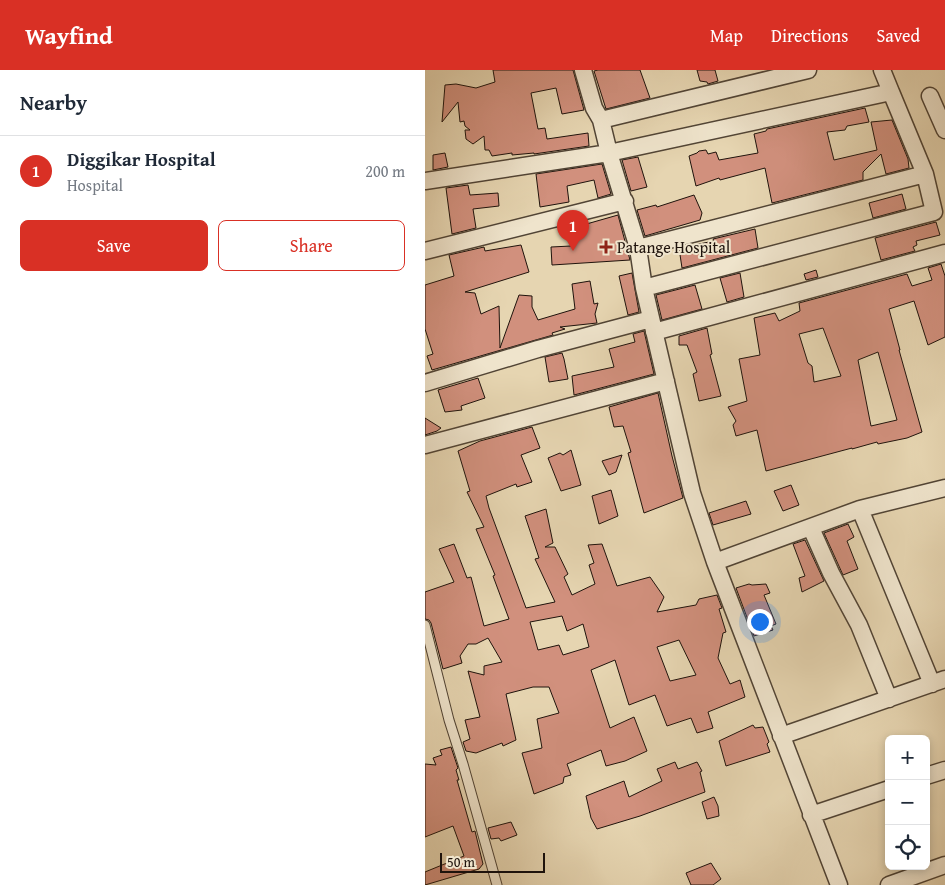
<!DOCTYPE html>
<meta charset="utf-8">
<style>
:root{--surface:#fff;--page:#f2f2f3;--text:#1f2937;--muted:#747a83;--line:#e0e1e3;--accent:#d93025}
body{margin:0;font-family:"Gentium Book Plus",serif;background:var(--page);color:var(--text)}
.controls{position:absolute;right:15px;bottom:15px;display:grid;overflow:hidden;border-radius:8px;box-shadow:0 2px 8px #0003}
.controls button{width:45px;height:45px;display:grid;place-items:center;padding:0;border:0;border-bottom:1px solid var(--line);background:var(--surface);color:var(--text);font:25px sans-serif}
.scale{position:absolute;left:15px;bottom:12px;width:105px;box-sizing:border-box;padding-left:5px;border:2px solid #1f130c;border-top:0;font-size:14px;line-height:18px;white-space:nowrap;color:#1f130c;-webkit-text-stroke:4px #efe4cc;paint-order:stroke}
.you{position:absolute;left:334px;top:551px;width:18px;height:18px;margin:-12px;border:4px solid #fff;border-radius:50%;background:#1a73e8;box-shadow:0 0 0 8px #1a73e833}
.badge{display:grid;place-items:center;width:32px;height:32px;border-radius:50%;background:var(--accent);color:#fff;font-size:16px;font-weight:700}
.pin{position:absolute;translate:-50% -41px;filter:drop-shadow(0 1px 2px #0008)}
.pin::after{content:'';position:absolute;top:26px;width:18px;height:15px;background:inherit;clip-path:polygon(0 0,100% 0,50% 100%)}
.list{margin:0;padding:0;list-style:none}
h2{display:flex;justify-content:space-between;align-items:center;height:65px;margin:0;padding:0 20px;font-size:21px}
h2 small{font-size:16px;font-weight:400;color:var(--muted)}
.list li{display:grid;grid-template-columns:32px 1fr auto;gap:15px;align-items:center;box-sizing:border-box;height:70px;padding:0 20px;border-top:1px solid var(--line)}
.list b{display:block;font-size:19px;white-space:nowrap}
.list p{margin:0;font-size:16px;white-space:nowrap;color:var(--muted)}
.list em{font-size:16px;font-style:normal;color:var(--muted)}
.actions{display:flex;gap:10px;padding:15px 20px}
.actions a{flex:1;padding:11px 0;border:1px solid var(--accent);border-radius:8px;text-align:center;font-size:18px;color:var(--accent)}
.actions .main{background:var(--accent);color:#fff}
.icon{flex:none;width:28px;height:28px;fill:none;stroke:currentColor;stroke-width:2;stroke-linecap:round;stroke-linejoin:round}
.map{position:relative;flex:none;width:520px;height:815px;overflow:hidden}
header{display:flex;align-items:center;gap:30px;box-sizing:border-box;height:70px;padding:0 25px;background:var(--accent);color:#fff}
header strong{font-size:24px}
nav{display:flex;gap:28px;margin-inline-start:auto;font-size:18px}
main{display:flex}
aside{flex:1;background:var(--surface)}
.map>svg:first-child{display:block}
.building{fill:#d1907d;stroke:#1f130c;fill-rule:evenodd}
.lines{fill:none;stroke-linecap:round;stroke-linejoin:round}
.lane-casing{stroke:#514435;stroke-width:11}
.street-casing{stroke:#514435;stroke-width:19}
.lane{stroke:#efe4cc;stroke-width:9}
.street{stroke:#efe4cc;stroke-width:16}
.poi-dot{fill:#8f2418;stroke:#efe4cc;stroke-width:2}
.labels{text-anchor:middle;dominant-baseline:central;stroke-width:4;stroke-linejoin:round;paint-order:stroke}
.poi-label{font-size:16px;fill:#1f130c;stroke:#efe4cc;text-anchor:start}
</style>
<header>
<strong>Wayfind</strong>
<nav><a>Map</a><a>Directions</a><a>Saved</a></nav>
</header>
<main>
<aside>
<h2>Nearby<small></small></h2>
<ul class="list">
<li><span class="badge">1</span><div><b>Diggikar Hospital</b><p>Hospital</p></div><em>200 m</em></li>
</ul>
<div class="actions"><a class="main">Save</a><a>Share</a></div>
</aside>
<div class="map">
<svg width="520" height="815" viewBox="0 0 520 815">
<rect width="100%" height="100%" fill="#e6d5b1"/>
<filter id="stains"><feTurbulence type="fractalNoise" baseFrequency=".004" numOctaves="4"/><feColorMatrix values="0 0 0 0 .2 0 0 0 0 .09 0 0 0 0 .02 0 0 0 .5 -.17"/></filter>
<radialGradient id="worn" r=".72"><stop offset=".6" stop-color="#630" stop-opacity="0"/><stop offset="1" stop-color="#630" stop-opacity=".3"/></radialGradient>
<path class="building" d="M68,0H148L159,40L137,44L131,18L106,23L113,59L120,58L122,69L163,63L164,76L109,84V83L87,85V83L67,86L64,80H60L59,66L48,74L41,69L40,60H45L40,56L39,51L35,52L33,32L17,52L20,15L31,14L51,18L70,12Z
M173,0H215L225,28L181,39L169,1Z
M272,0H290L293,11L283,14L282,12L275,11Z
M440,38L444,52L422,56L420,60L402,62L409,90L452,80L446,52L467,50L483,89L484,98L461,104L456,84L438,102V110L347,133L340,98L295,110L294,108L271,116L264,86L272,83L274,81L281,80L283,84L291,82L294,90L333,83L329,64L341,61L342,59Z
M20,83L23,97L8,100V85Z
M213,87L222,117L206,121L197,90Z
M177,94L186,124L173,128L169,110L142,116L144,132L115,137L111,104Z
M43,115L45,125L73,123L74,136L48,139L51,158L27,164L21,118Z
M477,124L481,139L448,148L444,133Z
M269,125L277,143L275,150L220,166L212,140L231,135L232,137Z
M193,145L205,190L127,195L126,177L146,176L144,159Z
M511,152L515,165L491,171L492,175L488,177L490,181L456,190L450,168Z
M330,159L333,178L257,198L254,178L289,171L288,169Z
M96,175L104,202L40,222L50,223L56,244L74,236L75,278L94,225L107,226V237L113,250L150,239L147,214L165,211L169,234L173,233L170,244L172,253L135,257L140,259L127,263L128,265L7,300L2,286L8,284L0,259V215L29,206L24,185L59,177L60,181Z
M516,194L520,206V267L503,275L489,231L464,239L475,280H474L497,362L482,368L453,374L452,372L427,379V378L341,401L332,360L311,366L308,355L311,351L303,337L322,331L314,289L335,285L329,248L350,243L354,251L375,241L374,233L482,204L487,216L507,210L503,198ZM398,258L416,306L389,312L387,296L383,293L374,264ZM453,282L472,350L446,356L433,290Z
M391,200L393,207L381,210L379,204Z
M207,203L214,242L203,245L194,206Z
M315,203L319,227L302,232L295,208Z
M270,215L277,239L237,250L231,225Z
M282,258L287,284L285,285L296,326L274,331L268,304L272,302L262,275H254V266Z
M219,261L229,304L149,325L147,306L189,297L184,279L210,272L208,264Z
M137,283L139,289L143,309L124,312L120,287Z
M53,308L60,328L36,336L37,340L20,342L13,320Z
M233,323L247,386L258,428L219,443L203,383L206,382L198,356L189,357L184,337Z
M0,348L16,358L12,361L0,365Z
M107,357L115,378L96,385L107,412L92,417L91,414L61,426L64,438L101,538L130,532L110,489L114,488L100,446L121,439L128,473L120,477H130L143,504L139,507L147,525L170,514L164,495L169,493L163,475L177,474L192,516L225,507L239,527L232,542L271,535L274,529L292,525L297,538L294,539L301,562L298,563L293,588L305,614L315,610L320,627L283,642L288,658L272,663L266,648L242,656L230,625L204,635L190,590L166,600L185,658L209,647L222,681L200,691L181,696L176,680L142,694L146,705L139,707L138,713L109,724L97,683L117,678L112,649L134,643L124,617H108L81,624L91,670L78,676L77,673L51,683L41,681L38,672L45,669L40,650L55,647L43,601L59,605V596L77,592L63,568L51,574H43L35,586L37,593L18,599L6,553L4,550L0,549V522L29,512L14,479L29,474L42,508L46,507L59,556L84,549L68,506L70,505L51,459L59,457L42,422L45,421L33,381L55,371ZM137,546L142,561L158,554L164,577L138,585L134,575L113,580L105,552ZM254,570L271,605L245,611L232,577Z
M146,380L156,415L136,421L123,388L135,383L138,385Z
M197,385L191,402L184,405L177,391Z
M366,415L374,435L358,441L349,421Z
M186,420L193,446L174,454L167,426Z
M321,431L326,444L288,455L284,443Z
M423,454L429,467L422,471L433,499L418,505L399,463Z
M380,470L399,511L377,522L374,508L380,506L368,474Z
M324,514L327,515L341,514L345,523L339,525L351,554L346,556L348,560L329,566L311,518Z
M328,655L330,658L338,657L344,672L342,674L345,682L301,696L294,671Z
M26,677L33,698L31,700L34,710H32L47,762L50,761L58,794L54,799L0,815V802L39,786L28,756L0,767V694L11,695L8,688L17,685L15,680Z
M250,692L253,699L272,692L277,701L275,702L280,722L215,746L172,759L166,748L161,726L199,711L204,727L237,711L232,699Z
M289,727L293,736L294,746L282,749L277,732Z
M86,752L92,765L76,771L74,768L66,769L63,758Z
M286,793L296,809L288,815H266L261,803Z"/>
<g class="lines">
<defs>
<path id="lane" d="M0,555L24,650L38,694L72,815"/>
<path id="street" d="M158,0L169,38L176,50L184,83L213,178L219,218L267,423L290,492L414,815
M457,0L466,22
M505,26L520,60
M176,50L383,0
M0,111L184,83L466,22L500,104L509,142L219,218
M213,178L500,104
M0,181L200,131
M229,262L520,183
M0,313L113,279L226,249
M0,375L241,311
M435,439L507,614
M386,458L406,503L434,555L464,629
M290,492L435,439L520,418
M356,666L520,609
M501,706L520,700
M386,745L464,719
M464,815L520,795"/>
</defs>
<use href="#lane" class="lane-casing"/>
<use href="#street" class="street-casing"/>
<use href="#lane" class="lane"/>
<use href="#street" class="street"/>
</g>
<path class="poi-dot" d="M178.5 169.5h5v5h5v5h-5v5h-5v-5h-5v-5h5z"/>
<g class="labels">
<g class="poi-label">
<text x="192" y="177">Patange Hospital</text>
</g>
</g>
<rect width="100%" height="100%" filter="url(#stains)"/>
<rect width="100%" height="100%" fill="url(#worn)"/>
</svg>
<div class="controls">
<button>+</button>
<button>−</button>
<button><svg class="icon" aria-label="locate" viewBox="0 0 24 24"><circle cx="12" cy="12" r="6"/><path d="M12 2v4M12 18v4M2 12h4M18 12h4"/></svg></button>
</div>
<div class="scale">50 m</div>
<div class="you"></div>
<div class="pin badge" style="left:148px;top:181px">1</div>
</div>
</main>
